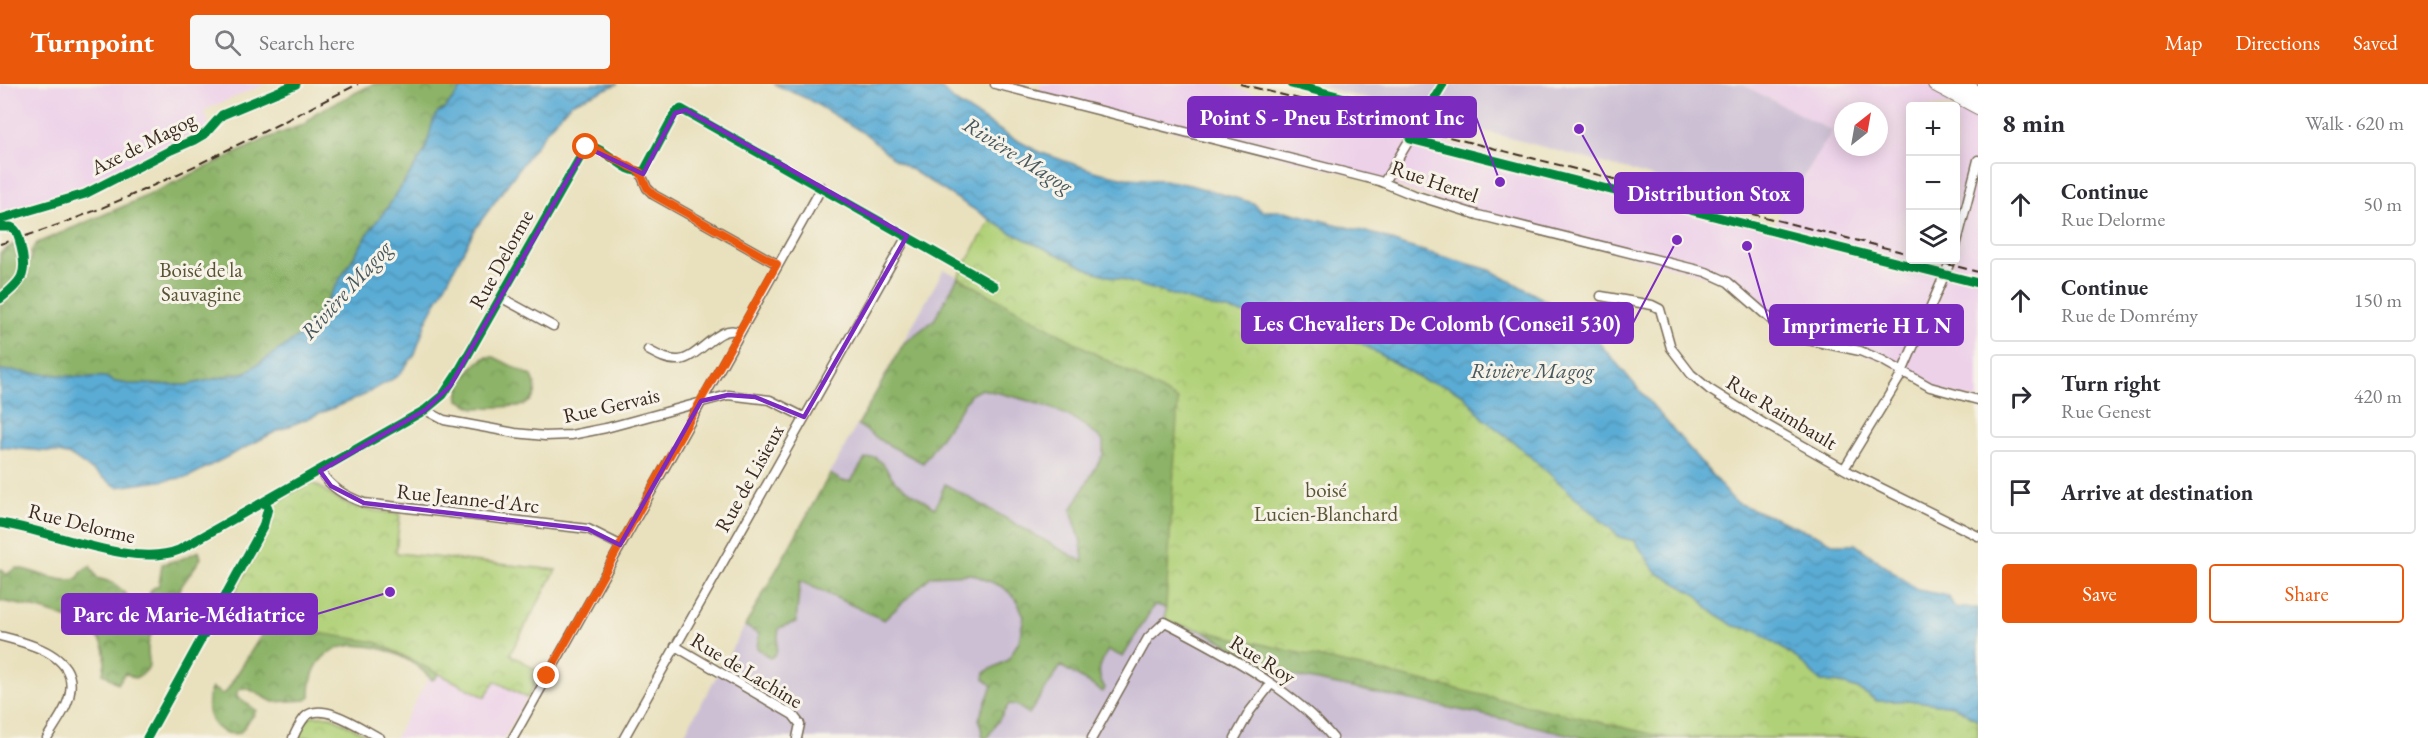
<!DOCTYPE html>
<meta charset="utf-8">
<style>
:root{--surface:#fff;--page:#f7f7f7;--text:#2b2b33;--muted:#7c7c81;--line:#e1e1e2;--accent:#ea580c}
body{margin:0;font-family:"EB Garamond",serif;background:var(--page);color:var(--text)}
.controls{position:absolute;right:18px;top:18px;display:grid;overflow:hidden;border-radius:6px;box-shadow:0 3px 15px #0003}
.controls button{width:54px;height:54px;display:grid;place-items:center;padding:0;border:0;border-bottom:2px solid var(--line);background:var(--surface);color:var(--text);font:30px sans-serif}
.compass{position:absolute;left:1834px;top:18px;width:54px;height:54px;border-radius:50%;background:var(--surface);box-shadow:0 3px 15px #0003;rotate:31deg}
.stop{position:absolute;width:18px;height:18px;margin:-14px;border:4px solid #ea580c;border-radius:50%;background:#fff}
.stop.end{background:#ea580c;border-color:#fff;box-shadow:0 2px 6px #0008}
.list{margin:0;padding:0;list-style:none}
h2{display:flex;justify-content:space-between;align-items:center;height:78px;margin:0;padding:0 24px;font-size:26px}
h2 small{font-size:20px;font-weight:400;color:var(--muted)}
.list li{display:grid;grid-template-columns:39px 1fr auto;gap:18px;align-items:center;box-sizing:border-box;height:84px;margin:0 12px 12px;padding:0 12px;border:2px solid var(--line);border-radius:6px}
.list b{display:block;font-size:22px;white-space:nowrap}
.list p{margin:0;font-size:20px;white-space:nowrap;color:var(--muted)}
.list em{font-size:20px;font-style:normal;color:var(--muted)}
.actions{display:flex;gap:12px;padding:18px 24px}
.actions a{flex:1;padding:14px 0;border:2px solid var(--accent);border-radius:6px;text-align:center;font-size:21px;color:var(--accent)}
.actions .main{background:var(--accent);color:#fff}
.icon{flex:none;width:33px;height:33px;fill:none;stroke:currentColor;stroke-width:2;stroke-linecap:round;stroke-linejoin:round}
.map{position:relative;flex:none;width:1978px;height:654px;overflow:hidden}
header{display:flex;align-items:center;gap:36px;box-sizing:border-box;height:84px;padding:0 30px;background:var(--accent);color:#fff}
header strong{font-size:28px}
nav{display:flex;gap:33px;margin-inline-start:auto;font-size:21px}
.search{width:420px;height:54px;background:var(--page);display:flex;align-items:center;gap:15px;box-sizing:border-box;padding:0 21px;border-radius:6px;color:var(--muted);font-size:22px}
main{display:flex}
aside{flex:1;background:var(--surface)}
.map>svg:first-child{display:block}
.built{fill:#edd1e9;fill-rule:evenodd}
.industrial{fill:#ccbfd4}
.forest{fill:url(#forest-crowns);stroke:#646e43;stroke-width:1.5}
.park{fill:url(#park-crowns);stroke:#767e4b;stroke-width:1.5}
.water{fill:url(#water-waves);stroke:#4a6b7a;stroke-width:1.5}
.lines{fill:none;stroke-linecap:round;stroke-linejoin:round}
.street-casing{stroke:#786a56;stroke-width:11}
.primary-casing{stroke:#786a56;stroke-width:16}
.street{stroke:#fff;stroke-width:8}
.primary{stroke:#fff;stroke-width:14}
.rail{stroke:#3b2a1e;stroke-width:2;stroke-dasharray:9 4.5;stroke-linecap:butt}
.cycleway-casing{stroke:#f7f3e8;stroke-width:13}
.cycleway{stroke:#00873e;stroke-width:9}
.route{stroke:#ea580c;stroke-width:8}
.marked{fill:none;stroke:#7b2cbf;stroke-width:4.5;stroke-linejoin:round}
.labels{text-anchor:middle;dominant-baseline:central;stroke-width:6;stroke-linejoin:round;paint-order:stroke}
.street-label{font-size:21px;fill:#3b2a1e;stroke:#f7f3e8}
.park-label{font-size:21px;fill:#585434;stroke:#f7f3e8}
.water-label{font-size:22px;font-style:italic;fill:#46585e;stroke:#f7f3e8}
.leader{fill:none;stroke:#7b2cbf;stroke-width:2}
.callout-dot{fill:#7b2cbf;stroke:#f7f3e8;stroke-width:2}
.callout{fill:#7b2cbf;stroke:#7b2cbf;stroke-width:2}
.callout-label{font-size:22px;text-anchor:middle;font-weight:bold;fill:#fff}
</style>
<header>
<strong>Turnpoint</strong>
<div class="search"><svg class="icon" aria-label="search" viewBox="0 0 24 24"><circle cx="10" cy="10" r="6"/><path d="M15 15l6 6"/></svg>Search here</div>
<nav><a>Map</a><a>Directions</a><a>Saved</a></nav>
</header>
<main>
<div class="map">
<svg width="1978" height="654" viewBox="0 0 1978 654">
<defs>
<pattern id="forest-crowns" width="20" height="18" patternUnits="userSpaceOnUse" patternTransform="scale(1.5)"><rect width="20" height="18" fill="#8cb368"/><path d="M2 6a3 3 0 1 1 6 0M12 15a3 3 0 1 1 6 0" fill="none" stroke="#749255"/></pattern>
<pattern id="park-crowns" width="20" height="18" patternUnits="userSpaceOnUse" patternTransform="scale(1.5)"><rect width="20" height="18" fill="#b1d178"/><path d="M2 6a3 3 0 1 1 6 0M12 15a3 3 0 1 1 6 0" fill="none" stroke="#99b467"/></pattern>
<pattern id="water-waves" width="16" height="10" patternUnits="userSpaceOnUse" patternTransform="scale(1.5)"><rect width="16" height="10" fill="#5aacd5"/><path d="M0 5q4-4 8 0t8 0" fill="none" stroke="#4c8cac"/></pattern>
</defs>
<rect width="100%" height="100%" fill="#f7f3e8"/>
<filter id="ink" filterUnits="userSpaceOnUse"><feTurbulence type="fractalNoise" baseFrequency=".0167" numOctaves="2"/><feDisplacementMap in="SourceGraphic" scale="12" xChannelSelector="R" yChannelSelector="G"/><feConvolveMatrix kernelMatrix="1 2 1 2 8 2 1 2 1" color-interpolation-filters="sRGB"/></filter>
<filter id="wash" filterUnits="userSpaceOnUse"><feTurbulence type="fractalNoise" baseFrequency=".008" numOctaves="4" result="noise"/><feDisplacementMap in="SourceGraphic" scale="24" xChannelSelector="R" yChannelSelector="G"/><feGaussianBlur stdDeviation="1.35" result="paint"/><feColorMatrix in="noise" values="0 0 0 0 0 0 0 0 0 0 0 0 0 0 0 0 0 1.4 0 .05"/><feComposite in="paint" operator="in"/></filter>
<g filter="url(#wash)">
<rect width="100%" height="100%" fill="#e9e1be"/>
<path class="built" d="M0,0H266L204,26L210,44L77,106L0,131Z
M1041,0H1219L1773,142L1832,47L1741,0H1978V316L1939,306L1882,276L1792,250L1728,198L1478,131L1390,100L1038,12ZM1910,22H1956V176H1910ZM1843,27H1879V63H1843Z
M433,586L486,613L494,596L527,614L504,654H395Z"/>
<path class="industrial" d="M1312,0H1741L1832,47L1782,128Z
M944,185L1178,316L1669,654H682Z"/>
<path class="forest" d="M373,0H465L444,26H441L425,67L387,124L371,145L323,223L298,253L246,288L187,301L128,300L115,298L105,293H79L0,286V169L14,160L19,178L31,177V167L37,159L129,120L268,54L305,40L317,28Z
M991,135C1086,196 1199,219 1308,243L1978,636V654H1584L1508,636L1274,588L1161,522L1154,521L1123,573L1108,566C1100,581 1095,588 1105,604L1103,608L1061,582L1029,630L1016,621L1009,620L987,654H983L979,635L992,602L984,595L985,588L1008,576L1019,557L1024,532L1016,515L1003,503L972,490L931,492L884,536L800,497L796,538L779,544L776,570L770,574L757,564L759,550L745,542L830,390L842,397H851L865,375L875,373L883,380L895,397L935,424L945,400L1083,478L1081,458L1071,426L1103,371V357C1070,324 1025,315 981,305L970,311L923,379L883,358L858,341L904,259L934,236L958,193L988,210Z
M486,273H494L532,292C539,306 536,318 520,322L474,324L459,316C456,298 471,282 486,273Z
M199,467L201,474L180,504V511L203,526L196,537L174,526C165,534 151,546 149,557C144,575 159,583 135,594L125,589L118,600L103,589C105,581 107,569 103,561C91,535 26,521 0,517V485L6,491L16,484C35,486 58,500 77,495L83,486L90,482L97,494C103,496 110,497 116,501C126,508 131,522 145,518L152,505L159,501L162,480L181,475Z
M231,534L352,542L441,582L436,594L432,596C398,556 309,538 310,613L306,616L273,618L249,605L242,604L237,608V613L256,626C254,632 252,633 248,638C245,641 243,647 239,649C211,654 201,623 212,604L222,610L226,608L262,550L261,546C252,542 241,547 232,541Z"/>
<path class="park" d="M991,135L1010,148L1093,187L1209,222L1308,243L1361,259L1425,297L1447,302L1465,312L1484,335L1514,358L1620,453L1635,457L1656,488L1697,511L1709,525L1734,542L1756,546L1799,576L1821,598H1836L1858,605L1877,617H1916L1954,622L1978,636V654H1669L1165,538L1178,316L958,193Z
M309,399C318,399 326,409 334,413C354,425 377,427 400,430L396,469L556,486L510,570L541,589L527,614L495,597L485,613L376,558L221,534L271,441L273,420Z
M311,632H330L372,654H297L305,638Z"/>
<path class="water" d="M465,0H618L571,19L547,46L475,145L426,238L415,270L398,292L362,312L277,347L188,393L117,403L71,372L54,368L0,363V286L79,293H105L115,298L128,300L187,301L246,288L298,253L323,223L371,145L387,124L425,67L433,37L438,28L444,26Z
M774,0H937L955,18L1009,52L1039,68L1097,88L1126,94L1164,96L1190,101L1253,119L1262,127H1285L1381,152L1402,161L1490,186L1578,234L1735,418L1821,453L1834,460H1855L1918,506L1948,512L1955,524H1978V636L1954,622L1916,617H1877L1858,605L1836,598H1821L1799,576L1756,546L1734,542L1709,525L1697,511L1656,488L1635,457L1620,453L1514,358L1484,335L1464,311L1447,302L1425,297L1361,259L1308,243L1209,222L1093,187L1010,148L894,75L867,51L808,15Z"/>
</g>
<g filter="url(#ink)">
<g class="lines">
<defs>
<path id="street" d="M995,0L1379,97L1411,110L1478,131L1706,188L1728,198L1783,246L1808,256L1860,267L1882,276L1930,303L1978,316
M640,88L647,104L654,111L777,180
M1384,98L1443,0
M1956,162L1978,76
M1601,212L1652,221L1660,225L1671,264L1691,290L1709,305L1763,339L1853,390L1978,452
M500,213L553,242
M648,266C657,271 668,277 679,276C700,274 720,237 740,249
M425,326L444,336L515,349L545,352L571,351L606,344L728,311L770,316L804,333
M1844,385L1900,293L1951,176
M320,387C331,404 345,412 364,419L588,445L620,461
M0,439C50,446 134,485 179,466L425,326L443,311L457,290L586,63C606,60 623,92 644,87L675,29L681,25L994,202
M0,552C27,559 77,570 70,608C68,624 55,640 47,654
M675,562L793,631L800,640L797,654
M147,654L263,443L268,424L265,418
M293,654C296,647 300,639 305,633C322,616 362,645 380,654
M513,654L822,103
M624,654L907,152
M1092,654L1148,554L1165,538C1221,567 1293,605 1333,654
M1235,654L1250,627L1271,600"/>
<path id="primary" d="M1935,0L1978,23
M1961,0L1978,9"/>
</defs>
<use href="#street" class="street-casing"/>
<use href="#primary" class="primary-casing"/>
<use href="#street" class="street"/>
<use href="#primary" class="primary"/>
<path class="rail" d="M1240,0L1910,170
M0,160C126,123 241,58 358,0
M1932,176L1978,188"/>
<defs>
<path id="cycleway" d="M1291,0L1411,31L1420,38
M1443,0L1410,55L1978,199
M0,135L85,110L171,66L194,56L206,49L222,31L296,0
M0,143H11C19,147 19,155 21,163C28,191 22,197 0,215
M0,439C50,446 134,485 179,466L425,326L443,311L457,290L586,63C606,60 623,92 644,87L675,29L681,25L994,202
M147,654L263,443L268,424L265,418"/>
</defs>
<use href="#cycleway" class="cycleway-casing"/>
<use href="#cycleway" class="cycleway"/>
</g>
</g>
<g class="lines" filter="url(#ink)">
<path class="route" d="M547,592L777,180L654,111L647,104L640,88L594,64L586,63"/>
</g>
<path class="marked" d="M686,26L907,152L804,333L755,313L728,311L701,317L620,461L588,445L364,419L331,402L320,387L425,326L450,302L586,63L643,90L675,29Z"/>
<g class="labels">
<g class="street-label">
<text transform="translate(143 59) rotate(-27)">Axe de Magog</text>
<text transform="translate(1435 97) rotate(19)">Rue Hertel</text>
<text transform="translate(501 175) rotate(-61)">Rue Delorme</text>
<text transform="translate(611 321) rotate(-13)">Rue Gervais</text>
<text transform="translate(1782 328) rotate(31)">Rue Raimbault</text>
<text transform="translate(749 394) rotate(-61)">Rue de Lisieux</text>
<text transform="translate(468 414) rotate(6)">Rue Jeanne-d'Arc</text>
<text transform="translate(82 439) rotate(14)">Rue Delorme</text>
<text transform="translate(1263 575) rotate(32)">Rue Roy</text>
<text transform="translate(747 586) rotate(31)">Rue de Lachine</text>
</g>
<g class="park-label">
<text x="201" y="185">Boisé de la<tspan x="201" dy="24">Sauvagine</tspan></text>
<text x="1326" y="405">boisé<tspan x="1326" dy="24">Lucien-Blanchard</tspan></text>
</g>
<g class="water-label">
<text transform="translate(1018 71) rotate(32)">Rivière Magog</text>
<text transform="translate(346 206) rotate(-48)">Rivière Magog</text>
<text x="1532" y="286">Rivière Magog</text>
</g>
</g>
<path class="leader" d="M1500 98L1476 33M1579 45L1615 109M1677 156L1633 239M1747 162L1770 241M390 508L317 530"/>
<g class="callout-dot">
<circle cx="1500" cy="98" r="6"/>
<circle cx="1579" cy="45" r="6"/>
<circle cx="1677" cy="156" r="6"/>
<circle cx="1747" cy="162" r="6"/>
<circle cx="390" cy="508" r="6"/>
</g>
<g class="callout">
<rect x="1188" y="13" width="288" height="40" rx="6"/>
<rect x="1615" y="89" width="188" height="40" rx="6"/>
<rect x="1242" y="219" width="391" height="40" rx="6"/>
<rect x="1770" y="221" width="193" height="40" rx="6"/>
<rect x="62" y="510" width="255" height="40" rx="6"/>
</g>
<g class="callout-label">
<text x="1332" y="41">Point S - Pneu Estrimont Inc</text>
<text x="1709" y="117">Distribution Stox</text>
<text x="1437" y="247">Les Chevaliers De Colomb (Conseil 530)</text>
<text x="1867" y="249">Imprimerie H L N</text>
<text x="189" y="538">Parc de Marie-Médiatrice</text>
</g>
</svg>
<div class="controls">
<button>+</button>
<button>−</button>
<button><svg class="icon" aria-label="layers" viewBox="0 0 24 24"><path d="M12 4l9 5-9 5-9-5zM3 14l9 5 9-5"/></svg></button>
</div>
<svg class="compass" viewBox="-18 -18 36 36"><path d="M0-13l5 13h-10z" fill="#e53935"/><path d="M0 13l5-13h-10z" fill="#7c7c81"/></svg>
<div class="stop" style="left:586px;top:63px"></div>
<div class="stop end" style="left:547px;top:592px"></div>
</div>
<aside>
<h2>8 min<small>Walk · 620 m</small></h2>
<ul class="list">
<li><svg class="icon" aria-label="ahead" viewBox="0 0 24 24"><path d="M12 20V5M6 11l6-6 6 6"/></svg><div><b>Continue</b><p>Rue Delorme</p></div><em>50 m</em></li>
<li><svg class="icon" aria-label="ahead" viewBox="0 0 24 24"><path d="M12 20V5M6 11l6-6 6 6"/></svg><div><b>Continue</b><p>Rue de Domrémy</p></div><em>150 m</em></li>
<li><svg class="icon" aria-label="right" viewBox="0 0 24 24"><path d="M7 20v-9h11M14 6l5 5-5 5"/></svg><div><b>Turn right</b><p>Rue Genest</p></div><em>420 m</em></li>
<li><svg class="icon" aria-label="arrive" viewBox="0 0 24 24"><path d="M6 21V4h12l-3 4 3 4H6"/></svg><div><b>Arrive at destination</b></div></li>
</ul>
<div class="actions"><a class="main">Save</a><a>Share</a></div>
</aside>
</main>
